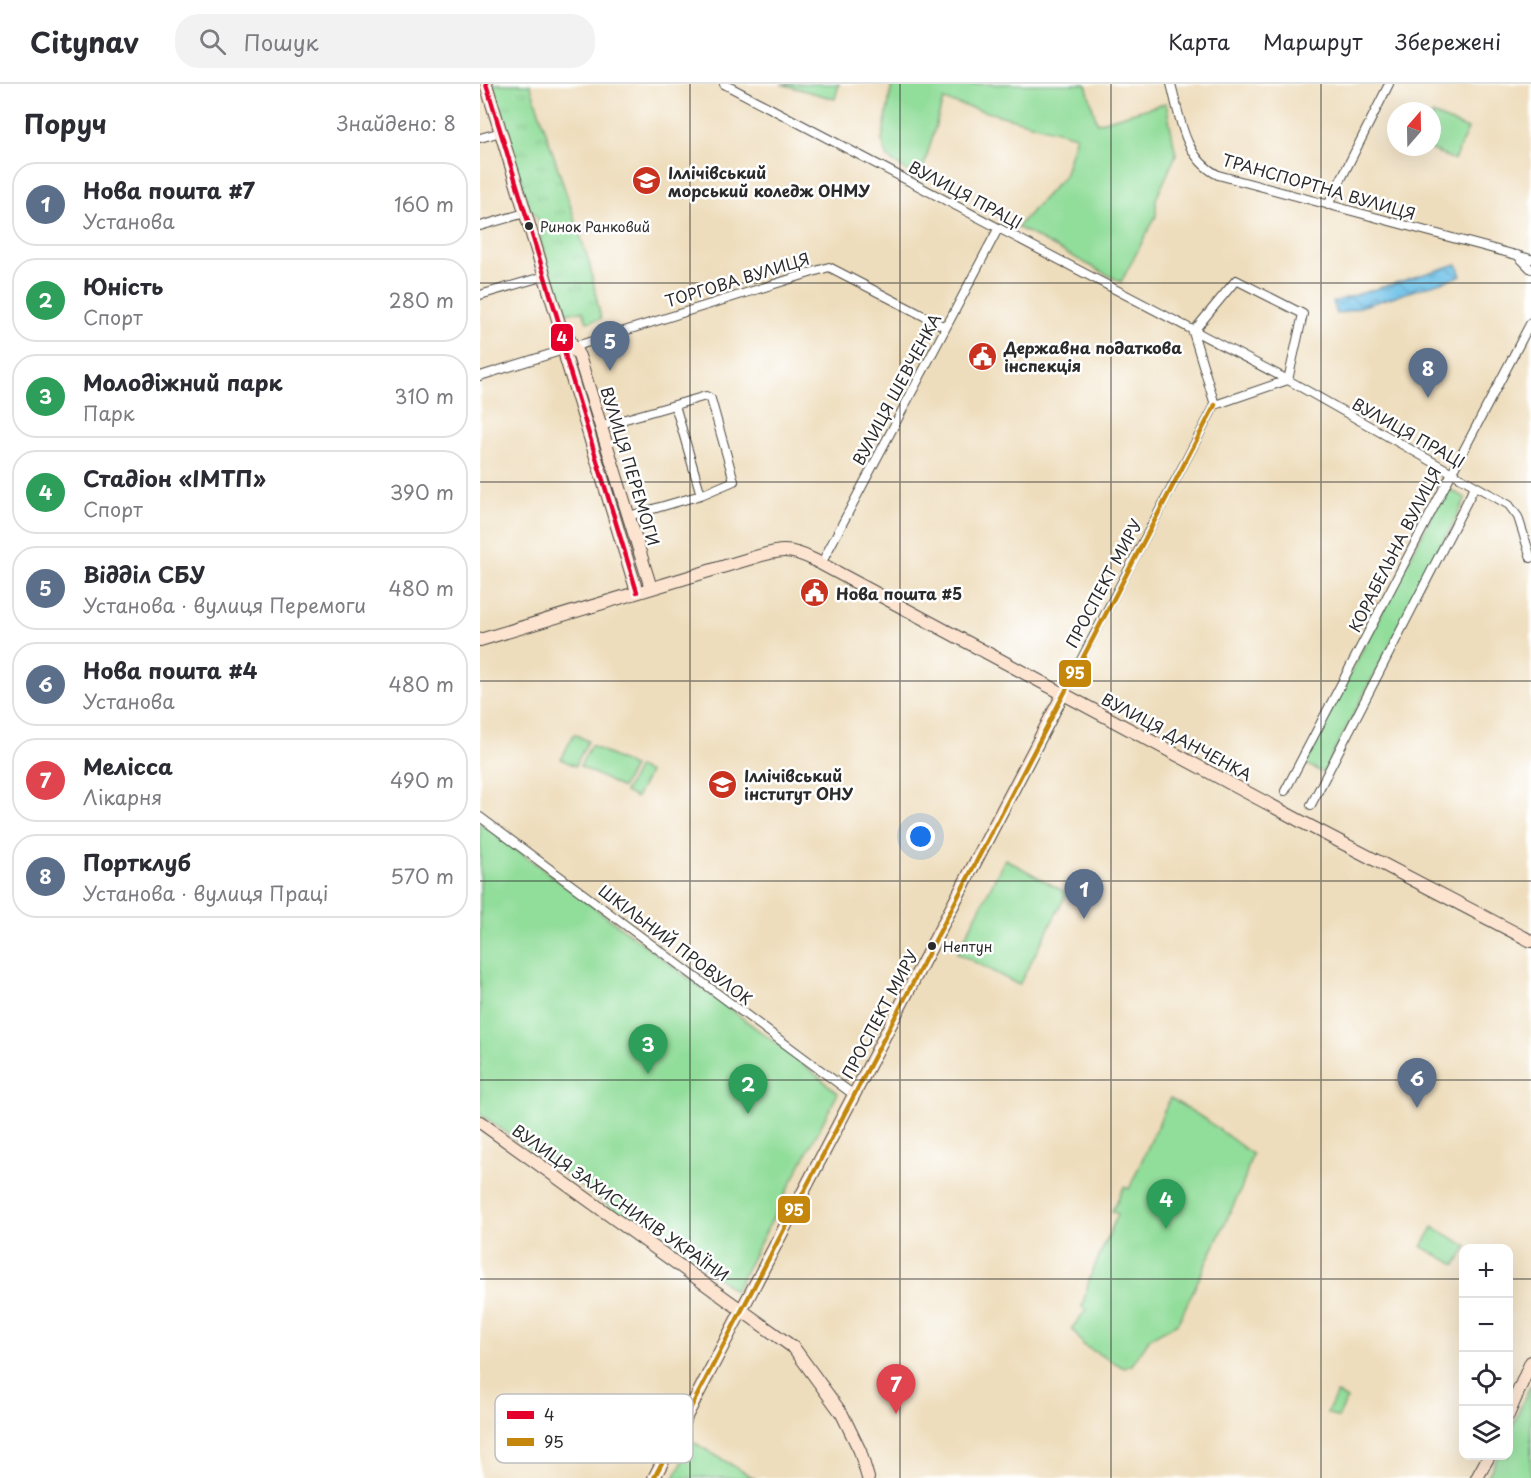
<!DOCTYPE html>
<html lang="uk">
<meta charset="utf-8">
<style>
:root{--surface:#fff;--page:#f2f2f3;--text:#2b2b33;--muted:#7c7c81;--line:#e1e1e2;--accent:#c8321e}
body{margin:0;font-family:"Playpen Sans",sans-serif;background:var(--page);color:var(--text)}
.controls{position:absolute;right:18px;bottom:18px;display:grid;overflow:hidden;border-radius:12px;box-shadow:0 6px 24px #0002}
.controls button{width:54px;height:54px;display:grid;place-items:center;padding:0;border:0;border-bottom:2px solid var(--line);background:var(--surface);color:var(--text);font:30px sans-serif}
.compass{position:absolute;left:907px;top:18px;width:54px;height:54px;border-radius:50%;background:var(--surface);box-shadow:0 6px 24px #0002;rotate:20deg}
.you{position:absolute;left:441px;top:753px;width:21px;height:21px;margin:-15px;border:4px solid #fff;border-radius:50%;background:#1a73e8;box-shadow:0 0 0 9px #1a73e833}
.badge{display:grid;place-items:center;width:39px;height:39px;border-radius:50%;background:var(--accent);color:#fff;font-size:20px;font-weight:700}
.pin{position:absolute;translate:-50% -50px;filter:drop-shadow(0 2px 3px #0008)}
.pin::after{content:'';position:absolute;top:32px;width:21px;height:18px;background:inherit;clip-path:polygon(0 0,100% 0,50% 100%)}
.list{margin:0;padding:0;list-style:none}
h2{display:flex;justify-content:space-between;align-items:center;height:78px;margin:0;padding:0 24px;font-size:26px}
h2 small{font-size:20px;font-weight:400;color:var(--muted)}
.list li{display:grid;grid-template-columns:39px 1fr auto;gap:18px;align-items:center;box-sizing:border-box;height:84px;margin:0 12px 12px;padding:0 12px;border:2px solid var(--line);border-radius:24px}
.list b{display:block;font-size:22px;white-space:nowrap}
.list p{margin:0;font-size:20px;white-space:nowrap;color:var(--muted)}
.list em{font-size:20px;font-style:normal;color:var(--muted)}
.icon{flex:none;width:33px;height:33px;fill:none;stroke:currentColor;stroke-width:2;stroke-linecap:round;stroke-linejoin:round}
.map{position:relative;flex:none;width:1051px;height:1394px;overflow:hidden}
header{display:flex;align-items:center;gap:36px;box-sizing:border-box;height:84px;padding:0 30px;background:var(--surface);border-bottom:2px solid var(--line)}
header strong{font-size:28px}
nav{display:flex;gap:33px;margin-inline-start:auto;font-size:21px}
.search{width:420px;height:54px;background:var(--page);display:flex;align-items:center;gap:15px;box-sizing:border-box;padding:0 21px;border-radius:24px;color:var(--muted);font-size:22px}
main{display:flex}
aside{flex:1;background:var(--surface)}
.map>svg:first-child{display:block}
.grass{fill:url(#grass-tufts);stroke:#5e8462;stroke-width:1.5}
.park{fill:#91dd9a;stroke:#5e8462;stroke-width:1.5}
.water{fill:url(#water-waves);stroke:#4a7589;stroke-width:1.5}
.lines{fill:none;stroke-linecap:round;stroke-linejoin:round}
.street-casing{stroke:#484641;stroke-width:10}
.secondary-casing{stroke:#484641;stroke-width:14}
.street{stroke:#fff;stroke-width:8}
.secondary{stroke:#fde4d1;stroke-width:12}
.bus-1-casing{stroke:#fff;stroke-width:9}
.bus-2-casing{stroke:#fff;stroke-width:9}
.bus-1{stroke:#e4002b;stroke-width:4.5}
.bus-2{stroke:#c4870b;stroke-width:4.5}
.grid{fill:none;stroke:#2b2b2b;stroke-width:1.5;stroke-opacity:0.55}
.bus-dot{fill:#2b2b2b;stroke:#fff;stroke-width:2}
.labels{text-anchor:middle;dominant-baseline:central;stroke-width:5;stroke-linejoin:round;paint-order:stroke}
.bus-label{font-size:14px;fill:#2b2b2b;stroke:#fff;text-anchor:start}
.poi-label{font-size:16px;font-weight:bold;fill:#2b2b2b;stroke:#fff;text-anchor:start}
.street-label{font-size:16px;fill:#2b2b2b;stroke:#fff}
.key{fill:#fff;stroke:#bfbfbf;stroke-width:1.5}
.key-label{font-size:16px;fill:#2b2b2b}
.line-badge{stroke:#fff;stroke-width:2}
.badge-label{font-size:16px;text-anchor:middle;font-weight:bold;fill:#fff}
</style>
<header>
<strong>Citynav</strong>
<div class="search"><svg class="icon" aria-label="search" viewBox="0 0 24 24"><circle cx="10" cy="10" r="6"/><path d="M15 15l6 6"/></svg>Пошук</div>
<nav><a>Карта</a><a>Маршрут</a><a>Збережені</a></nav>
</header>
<main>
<aside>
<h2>Поруч<small>Знайдено: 8</small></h2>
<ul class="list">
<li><span class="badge" style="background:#5c6f8a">1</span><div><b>Нова пошта #7</b><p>Установа</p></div><em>160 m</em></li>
<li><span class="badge" style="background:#2e9e5b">2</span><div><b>Юність</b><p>Спорт</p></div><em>280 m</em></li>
<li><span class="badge" style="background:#2e9e5b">3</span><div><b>Молодіжний парк</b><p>Парк</p></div><em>310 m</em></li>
<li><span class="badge" style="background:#2e9e5b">4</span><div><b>Стадіон «ІМТП»</b><p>Спорт</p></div><em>390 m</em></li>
<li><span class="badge" style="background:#5c6f8a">5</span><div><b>Відділ СБУ</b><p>Установа · вулиця Перемоги</p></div><em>480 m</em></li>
<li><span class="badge" style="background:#5c6f8a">6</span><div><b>Нова пошта #4</b><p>Установа</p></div><em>480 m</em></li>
<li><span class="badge" style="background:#e0444e">7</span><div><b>Мелісса</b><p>Лікарня</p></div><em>490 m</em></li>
<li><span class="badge" style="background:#5c6f8a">8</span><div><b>Портклуб</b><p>Установа · вулиця Праці</p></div><em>570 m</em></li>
</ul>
</aside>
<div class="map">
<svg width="1051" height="1394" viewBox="0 0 1051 1394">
<defs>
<pattern id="grass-tufts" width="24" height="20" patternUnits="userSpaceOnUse" patternTransform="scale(1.5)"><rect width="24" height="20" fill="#91dd9a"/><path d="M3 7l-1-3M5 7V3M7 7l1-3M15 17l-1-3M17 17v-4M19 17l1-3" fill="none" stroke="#7dbe85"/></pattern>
<pattern id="water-waves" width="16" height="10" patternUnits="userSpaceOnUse" patternTransform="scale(1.5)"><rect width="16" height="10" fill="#6abfe7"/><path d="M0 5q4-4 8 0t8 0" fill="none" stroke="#579bbb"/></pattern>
</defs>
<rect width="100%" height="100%" fill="#fff"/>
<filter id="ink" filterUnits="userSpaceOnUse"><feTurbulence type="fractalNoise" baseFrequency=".0167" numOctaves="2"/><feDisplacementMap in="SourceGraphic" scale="12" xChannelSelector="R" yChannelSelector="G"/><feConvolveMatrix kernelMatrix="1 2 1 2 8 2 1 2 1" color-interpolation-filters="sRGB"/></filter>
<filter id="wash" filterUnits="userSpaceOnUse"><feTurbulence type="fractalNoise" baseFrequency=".008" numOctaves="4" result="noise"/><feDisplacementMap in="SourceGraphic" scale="24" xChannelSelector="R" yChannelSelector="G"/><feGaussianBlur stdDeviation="1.35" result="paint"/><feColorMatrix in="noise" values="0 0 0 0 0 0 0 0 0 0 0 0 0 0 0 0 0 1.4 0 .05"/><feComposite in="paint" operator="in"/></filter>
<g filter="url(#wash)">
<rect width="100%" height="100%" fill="#eeddbc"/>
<path class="grass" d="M10,0H50L109,178L121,235L107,238L103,227L84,229L60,156C63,145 59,133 50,126Z"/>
<path class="park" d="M301,0H359L355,15Z
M412,0H606L617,39L686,19L696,71L676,115V132L641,198L537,143L584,92L596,52L463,16L440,96L408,74L402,57Z
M952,30L988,45L974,76L945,63H952Z
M966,404L986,414L843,689L824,679Z
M94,650L108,657L95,682L81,675Z
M111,661L153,683L142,704L100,682Z
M158,683L169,689L156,714L145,708Z
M0,738L313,972L358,1009L255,1207L173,1144L167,1149L0,1030Z
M525,775L587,809L539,901L477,869Z
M690,1014L725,1035L772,1070L762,1103L698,1239L670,1254L652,1281L644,1284L604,1262L592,1244L606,1226L602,1223L610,1193L638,1130L632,1127L644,1103L649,1105Z
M953,1143L987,1162L976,1181L942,1163Z
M1051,1300V1394H1007L1018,1372H1028L1029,1350Z
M857,1309L867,1315L858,1334L847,1329Z
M213,1358L274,1394H194Z"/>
<path class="water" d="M977,180L981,192L857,230L853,218Z"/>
</g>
<g filter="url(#ink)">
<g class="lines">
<defs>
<path id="street" d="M244,0L808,296L1029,421L1038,433L1051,474
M691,0C700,33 704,74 738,91L1051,175
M0,54L21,48
M848,121L909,0
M0,142L45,129
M1037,171L1051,185
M0,211L65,192
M713,248L756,196L823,230L808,296
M713,248L735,321
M0,292L349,183L465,243
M195,321L221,411
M735,321L808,296
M121,342L226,312L231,315L254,397L221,411L149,432
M341,480L518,145
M583,610L735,321
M805,707L1051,238
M831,721L995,402
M0,733L374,1011"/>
<path id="secondary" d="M6,0L79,239L86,275L157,508
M81,242L99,272L171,504
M0,556L272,474C299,466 308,463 334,476L822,738L1051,857
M0,1038L314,1264L362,1330L380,1367L388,1394
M1028,1331L1051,1278
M174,1394L583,610
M997,1394L1009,1372"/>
</defs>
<use href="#street" class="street-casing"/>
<use href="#secondary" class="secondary-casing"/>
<use href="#street" class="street"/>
<use href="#secondary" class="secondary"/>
<defs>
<path id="bus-1" d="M6,0L79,239L86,275L157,508"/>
<path id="bus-2" d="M174,1394L735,321"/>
</defs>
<use href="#bus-1" class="bus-1-casing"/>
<use href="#bus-2" class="bus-2-casing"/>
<use href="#bus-1" class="bus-1"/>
<use href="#bus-2" class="bus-2"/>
</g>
</g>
<path class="grid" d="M210,0V1394M420,0V1394M631,0V1394M841,0V1394M0,199H1051M0,398H1051M0,597H1051M0,797H1051M0,996H1051M0,1195H984M1028,1195H1051"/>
<defs>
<symbol id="university-disc" viewBox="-11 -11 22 22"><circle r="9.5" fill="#c8321e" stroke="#fff"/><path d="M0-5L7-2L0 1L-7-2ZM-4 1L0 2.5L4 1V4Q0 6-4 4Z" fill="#fff"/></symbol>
<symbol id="civic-disc" viewBox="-11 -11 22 22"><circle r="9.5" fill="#c8321e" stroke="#fff"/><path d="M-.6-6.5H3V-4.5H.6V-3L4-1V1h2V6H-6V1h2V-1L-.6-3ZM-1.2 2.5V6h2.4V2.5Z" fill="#fff"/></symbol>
</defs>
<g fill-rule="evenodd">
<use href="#university-disc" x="150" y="80" width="33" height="33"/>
<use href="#civic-disc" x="486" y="256" width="33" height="33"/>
<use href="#civic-disc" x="318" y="492" width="33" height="33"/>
<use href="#university-disc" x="226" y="684" width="33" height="33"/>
</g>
<g class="bus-dot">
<circle cx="49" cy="142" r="5"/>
<circle cx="452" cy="862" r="5"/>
</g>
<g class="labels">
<g class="bus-label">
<text x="60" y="142">Ринок Ранковий</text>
<text x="463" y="862">Нептун</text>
</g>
<g class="poi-label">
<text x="188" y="88">Іллічівський<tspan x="188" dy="18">морський коледж ОНМУ</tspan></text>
<text x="524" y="263">Державна податкова<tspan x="524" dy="18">інспекція</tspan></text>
<text x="356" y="509">Нова пошта #5</text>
<text x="264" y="691">Іллічівський<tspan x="264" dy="18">інститут ОНУ</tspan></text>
</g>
<g class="street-label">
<text transform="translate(839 102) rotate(16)">ТРАНСПОРТНА ВУЛИЦЯ</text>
<text transform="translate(486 110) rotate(28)">ВУЛИЦЯ ПРАЦІ</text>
<text transform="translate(257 195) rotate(-17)">ТОРГОВА ВУЛИЦЯ</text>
<text transform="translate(416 305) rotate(-62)">ВУЛИЦЯ ШЕВЧЕНКА</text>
<text transform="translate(929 348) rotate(29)">ВУЛИЦЯ ПРАЦІ</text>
<text transform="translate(151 382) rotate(73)">ВУЛИЦЯ ПЕРЕМОГИ</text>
<text transform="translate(914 465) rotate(-63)">КОРАБЕЛЬНА ВУЛИЦЯ</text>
<text transform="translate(623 499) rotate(-62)">ПРОСПЕКТ МИРУ</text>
<text transform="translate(697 652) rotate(28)">ВУЛИЦЯ ДАНЧЕНКА</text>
<text transform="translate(196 860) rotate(37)">ШКІЛЬНИЙ ПРОВУЛОК</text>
<text transform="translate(399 930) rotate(-62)">ПРОСПЕКТ МИРУ</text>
<text transform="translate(141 1118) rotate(35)">ВУЛИЦЯ ЗАХИСНИКІВ УКРАЇНИ</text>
</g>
</g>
<rect x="15" y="1310" width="198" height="69" rx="9" class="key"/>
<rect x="27" y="1327" width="27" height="8" fill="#e4002b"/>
<rect x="27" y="1354" width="27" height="8" fill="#c4870b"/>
<g class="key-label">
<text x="64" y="1337">4</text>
<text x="64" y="1364">95</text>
</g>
<g class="line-badge">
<rect x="70" y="239" width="24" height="29" rx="6" fill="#e4002b"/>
<rect x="578" y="575" width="34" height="29" rx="6" fill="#c4870b"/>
<rect x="297" y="1111" width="34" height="29" rx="6" fill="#c4870b"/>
</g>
<g class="badge-label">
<text x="82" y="260">4</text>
<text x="595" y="595">95</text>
<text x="314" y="1132">95</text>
</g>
</svg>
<div class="controls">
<button>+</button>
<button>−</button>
<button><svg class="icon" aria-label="locate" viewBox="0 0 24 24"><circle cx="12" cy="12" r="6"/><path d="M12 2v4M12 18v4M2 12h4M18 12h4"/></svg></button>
<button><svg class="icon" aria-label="layers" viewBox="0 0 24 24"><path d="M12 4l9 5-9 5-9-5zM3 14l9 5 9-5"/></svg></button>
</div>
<svg class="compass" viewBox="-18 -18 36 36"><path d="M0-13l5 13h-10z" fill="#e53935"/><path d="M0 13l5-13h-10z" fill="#7c7c81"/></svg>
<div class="you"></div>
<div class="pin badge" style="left:604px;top:835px;background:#5c6f8a">1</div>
<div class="pin badge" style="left:268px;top:1030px;background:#2e9e5b">2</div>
<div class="pin badge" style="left:168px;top:990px;background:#2e9e5b">3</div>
<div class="pin badge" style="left:686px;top:1145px;background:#2e9e5b">4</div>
<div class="pin badge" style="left:130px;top:287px;background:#5c6f8a">5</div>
<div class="pin badge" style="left:937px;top:1024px;background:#5c6f8a">6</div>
<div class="pin badge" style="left:416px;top:1330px;background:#e0444e">7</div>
<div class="pin badge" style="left:948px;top:314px;background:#5c6f8a">8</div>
</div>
</main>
